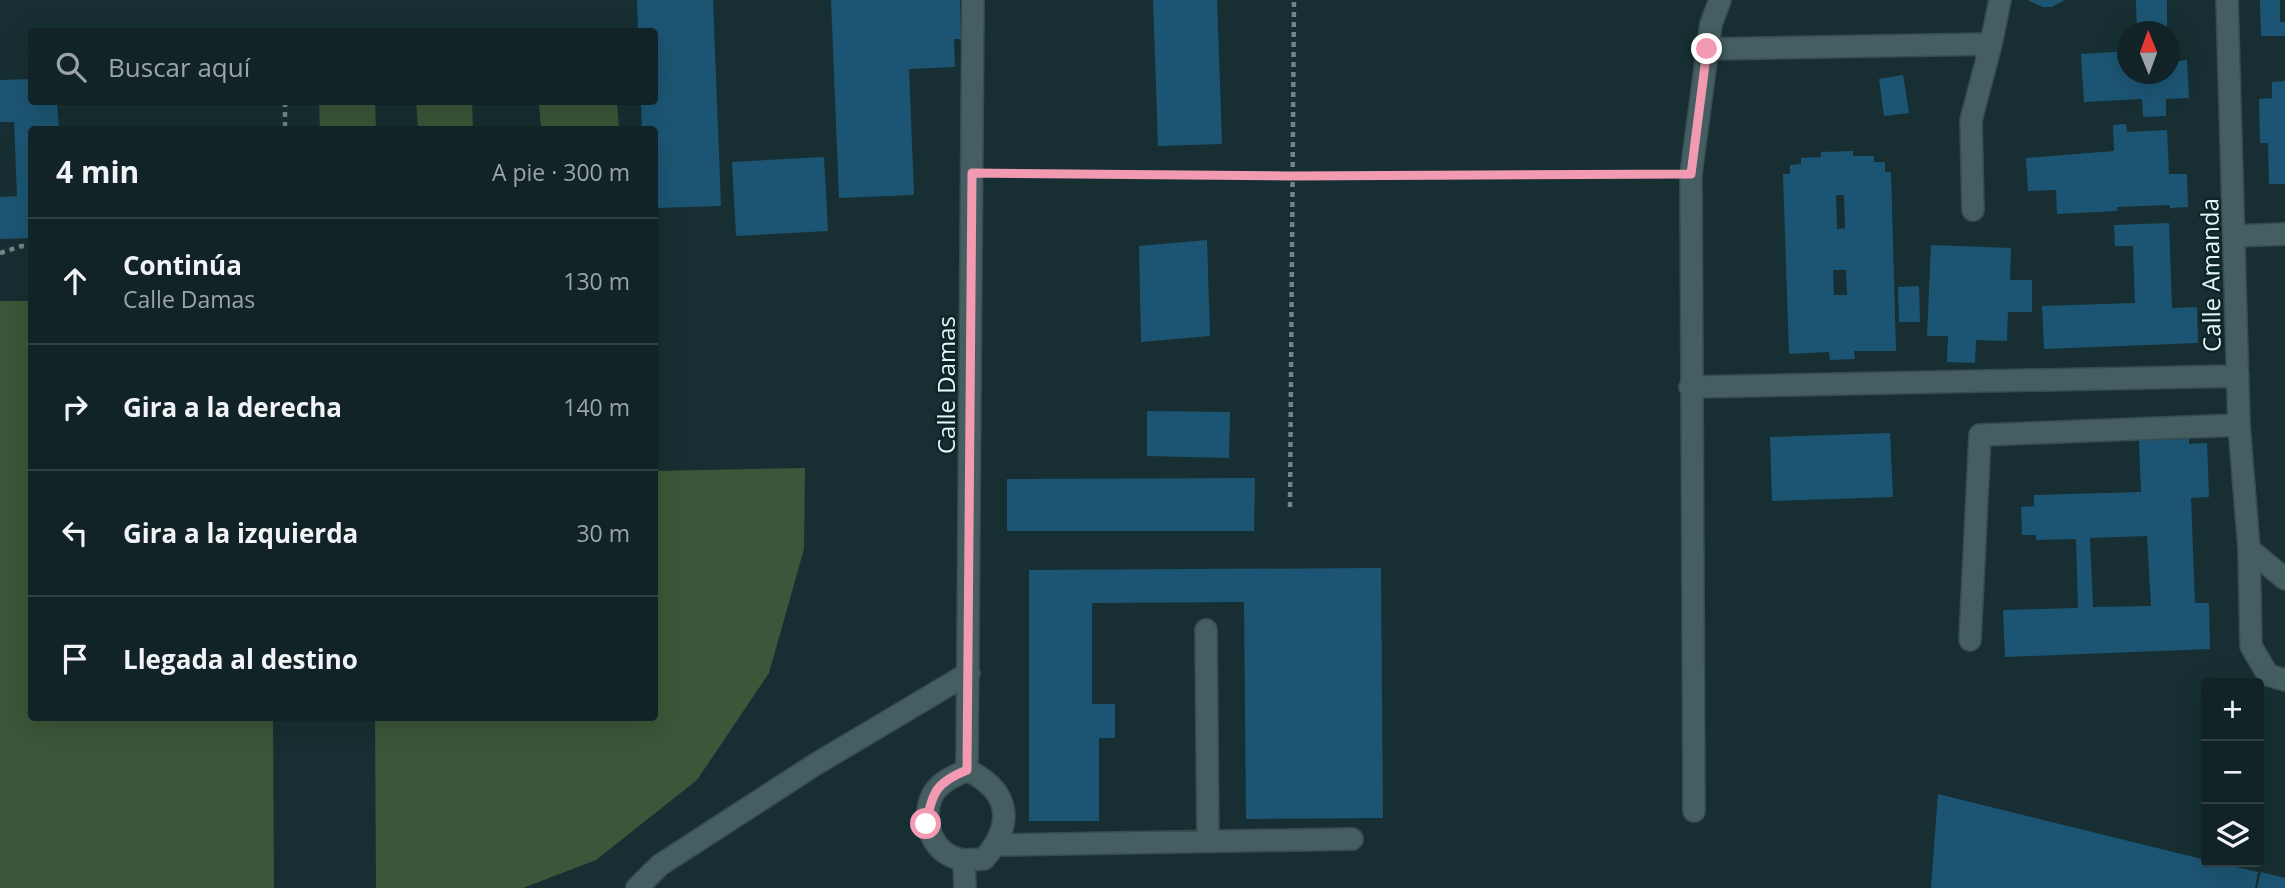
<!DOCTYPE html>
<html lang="es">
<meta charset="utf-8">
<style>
:root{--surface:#112326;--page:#1a2b2e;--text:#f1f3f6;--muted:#9ca4a7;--line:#304043}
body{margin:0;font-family:"Open Sans",sans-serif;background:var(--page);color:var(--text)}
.controls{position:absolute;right:21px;bottom:21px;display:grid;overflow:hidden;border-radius:7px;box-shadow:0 7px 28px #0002}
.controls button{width:63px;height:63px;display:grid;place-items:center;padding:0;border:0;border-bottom:2px solid var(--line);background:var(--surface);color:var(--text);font:35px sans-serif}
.compass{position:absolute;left:2117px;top:21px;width:63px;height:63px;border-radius:50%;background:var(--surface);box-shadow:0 7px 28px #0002;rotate:359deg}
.stop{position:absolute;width:21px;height:21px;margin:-16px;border:5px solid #f19ab2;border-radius:50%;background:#fff}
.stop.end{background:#f19ab2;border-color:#fff;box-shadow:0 2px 7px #0008}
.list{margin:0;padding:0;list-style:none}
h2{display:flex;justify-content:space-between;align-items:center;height:91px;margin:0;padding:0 28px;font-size:30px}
h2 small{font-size:23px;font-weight:400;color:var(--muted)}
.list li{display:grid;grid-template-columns:46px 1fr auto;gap:21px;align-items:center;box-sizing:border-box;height:126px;padding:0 28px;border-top:2px solid var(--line)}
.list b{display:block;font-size:26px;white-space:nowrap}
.list p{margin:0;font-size:23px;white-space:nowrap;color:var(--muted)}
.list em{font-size:23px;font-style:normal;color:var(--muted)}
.icon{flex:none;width:38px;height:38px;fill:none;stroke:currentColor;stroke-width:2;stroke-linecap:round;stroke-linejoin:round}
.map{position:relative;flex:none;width:2285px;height:888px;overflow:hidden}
.search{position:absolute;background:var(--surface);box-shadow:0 7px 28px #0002;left:28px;top:28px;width:630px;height:77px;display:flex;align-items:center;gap:18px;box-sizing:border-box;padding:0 24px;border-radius:7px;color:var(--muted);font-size:26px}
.panel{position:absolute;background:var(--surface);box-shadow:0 7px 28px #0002;left:28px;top:126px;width:630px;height:595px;border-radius:7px}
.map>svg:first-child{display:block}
.green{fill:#3b5638}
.building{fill:#1c5573;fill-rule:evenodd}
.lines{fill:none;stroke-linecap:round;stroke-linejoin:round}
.minor-casing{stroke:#384c4f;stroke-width:24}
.path{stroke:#728588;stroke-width:4.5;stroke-dasharray:5 5;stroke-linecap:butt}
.minor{stroke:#445e61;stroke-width:21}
.route{stroke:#f19ab2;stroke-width:9}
.labels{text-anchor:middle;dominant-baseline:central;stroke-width:5;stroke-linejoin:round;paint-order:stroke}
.street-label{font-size:24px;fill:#e6f4f6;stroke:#0c2528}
</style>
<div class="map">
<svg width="2285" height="888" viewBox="0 0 2285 888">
<rect width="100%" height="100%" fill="#172f32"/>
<path class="green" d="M319,102H375L376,129H320Z
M416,102H472L473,129H418Z
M539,102H617L619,129H541Z
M0,301H31L32,718H273L274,888H0Z
M805,468L804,549L769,673L697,780L596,860L523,888H376L375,718H654L655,471Z"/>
<path class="building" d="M637,0H713L721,206L654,208V130H642L641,102H654V32H638Z
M831,0H960L961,39H954L955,67L909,69L914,195L839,198Z
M1153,0H1217L1222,144L1158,146Z
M2027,0H2065L2052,7H2043Z
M2136,0H2167V32H2137Z
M2260,0H2280V22H2285V36H2261Z
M2128,51V74H2170V62L2187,60L2189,98L2166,99V116L2143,117L2142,99L2084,102L2081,54Z
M1903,75L1909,113L1884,116L1879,79Z
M32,79V102H57L59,130H32V238L0,239V197L17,196L14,122H0V80Z
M2285,81V184H2269L2268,143H2260L2259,99L2272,98V82Z
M2126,124L2127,132L2167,130L2169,174H2187L2188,207L2170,208V205L2117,207V211L2057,214L2056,190L2028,191L2026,158L2114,151L2113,125Z
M1853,151V156H1874V162H1885V172H1891L1896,351H1854L1855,359L1830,360L1829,352L1789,354L1783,174H1790V165L1801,164V158L1821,157V152ZM1836,195H1844L1845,228L1837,229ZM1833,270H1846L1847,295H1834Z
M824,157L828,231L736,236L732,162Z
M2169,223L2172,308L2197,307L2198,343L2044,349L2042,306L2135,303L2133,246H2115L2114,225Z
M1207,240L1210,336L1141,342L1139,246Z
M1931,245L2011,248L2010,280H2032V312H2008L2007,341L1976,340L1975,363L1947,362L1948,336H1927Z
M1919,286L1920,322H1899L1898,287Z
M1147,411L1230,412L1229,458L1147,456Z
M1890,433L1893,497L1772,501L1770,437Z
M2189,439V444L2207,443L2209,497L2191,498L2195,603H2209L2210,649L2005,657L2003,610L2078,608L2076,539L2036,540V535H2022L2021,507L2034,506V495L2141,492L2139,440ZM2147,536L2151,606L2093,607L2090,538Z
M1255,478L1254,531H1007V479Z
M1381,568L1383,818L1246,819L1244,602L1092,603V704H1115V738H1099V821H1029V570Z
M1938,794L2206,860V862H2215L2258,872L2255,888H1931Z
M2261,872L2285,878V888H2257Z"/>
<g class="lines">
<defs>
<path id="minor" d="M2227,0L2239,425L2249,549L2251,646L2268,675L2285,680
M1707,49L1991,44
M1973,210L1971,120L1991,44L2000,0
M2236,236L2285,234
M1690,387L2238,376
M2249,549L2285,579
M1206,630L1208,841
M1970,640L1980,435L2239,425
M1694,811L1691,174L1711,24L1720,0
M996,845L1352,839
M964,860C934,856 920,824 932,796C938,783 954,776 967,770
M637,888L660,865L816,764L969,673
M965,888L964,860L984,859C1015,823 1010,791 967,770L973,0"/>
</defs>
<use href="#minor" class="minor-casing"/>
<path class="path" d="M285,102V130
M998,173L1292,176L1664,174
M0,253L22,246L32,247
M1290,507L1294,0"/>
<use href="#minor" class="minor"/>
</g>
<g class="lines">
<path class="route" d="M926,824C933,792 935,783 967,770L972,173L1292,176L1691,174L1707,49"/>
</g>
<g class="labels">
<g class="street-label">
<text transform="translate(2210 275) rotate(-91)">Calle Amanda</text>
<text transform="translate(945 385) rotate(-90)">Calle Damas</text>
</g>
</g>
</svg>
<div class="controls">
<button>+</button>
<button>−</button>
<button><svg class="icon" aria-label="layers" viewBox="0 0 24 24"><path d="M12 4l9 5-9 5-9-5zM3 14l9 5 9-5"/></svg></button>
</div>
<svg class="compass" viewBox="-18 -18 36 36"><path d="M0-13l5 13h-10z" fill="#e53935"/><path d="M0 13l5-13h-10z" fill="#9ca4a7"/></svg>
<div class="stop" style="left:926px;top:824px"></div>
<div class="stop end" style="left:1707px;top:49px"></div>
<div class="search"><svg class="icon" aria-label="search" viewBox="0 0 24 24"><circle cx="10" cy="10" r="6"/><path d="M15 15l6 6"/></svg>Buscar aquí</div>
<section class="panel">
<h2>4 min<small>A pie · 300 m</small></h2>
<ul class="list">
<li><svg class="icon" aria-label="ahead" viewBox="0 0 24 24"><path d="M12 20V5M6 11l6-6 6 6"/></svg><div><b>Continúa</b><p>Calle Damas</p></div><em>130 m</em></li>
<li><svg class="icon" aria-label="right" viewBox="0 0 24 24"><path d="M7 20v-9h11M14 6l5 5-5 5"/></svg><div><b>Gira a la derecha</b></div><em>140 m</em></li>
<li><svg class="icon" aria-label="left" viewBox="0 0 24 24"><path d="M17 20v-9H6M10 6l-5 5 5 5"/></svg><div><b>Gira a la izquierda</b></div><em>30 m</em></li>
<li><svg class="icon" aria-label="arrive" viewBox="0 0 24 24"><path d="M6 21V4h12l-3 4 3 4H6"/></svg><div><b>Llegada al destino</b></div></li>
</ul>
</section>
</div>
